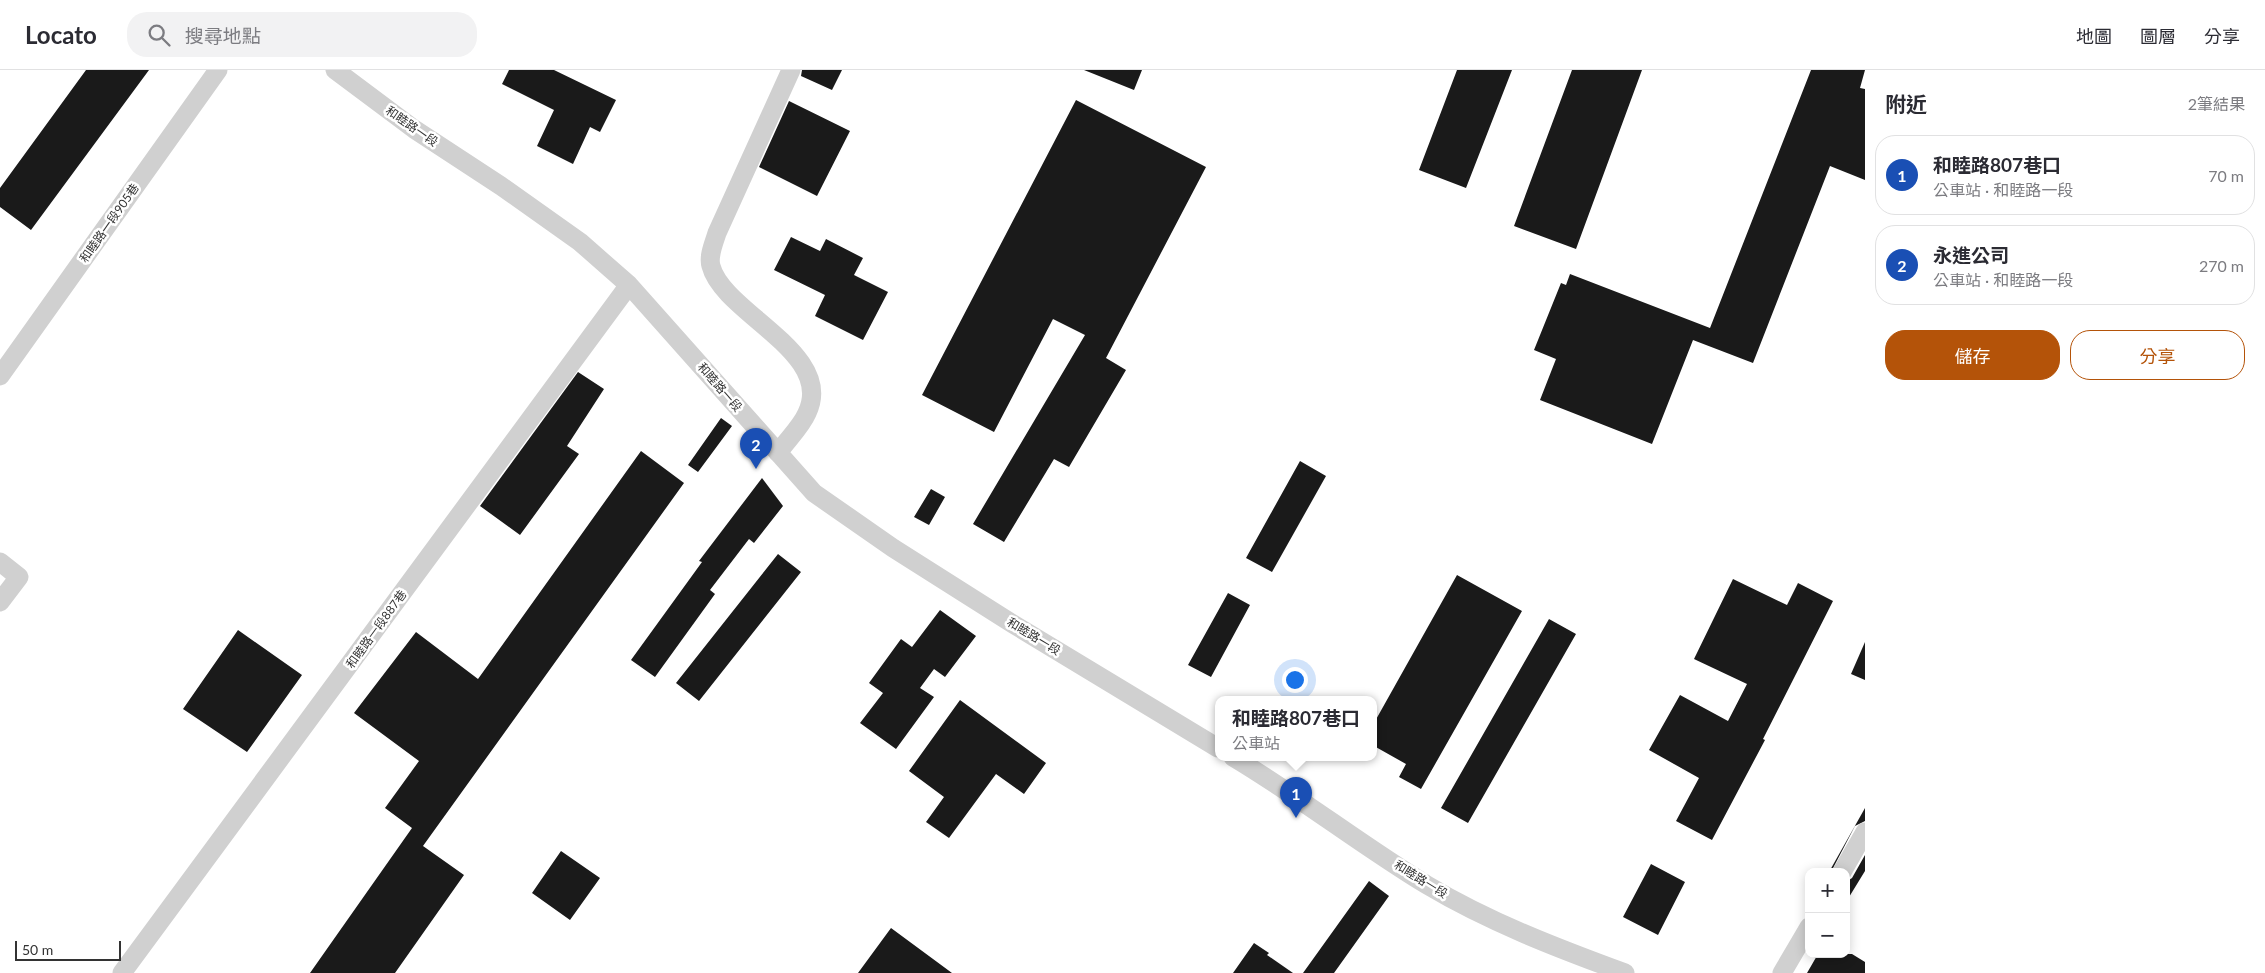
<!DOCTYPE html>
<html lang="zh-TW">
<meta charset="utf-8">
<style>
:root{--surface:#fff;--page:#f2f2f3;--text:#2b2b33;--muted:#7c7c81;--line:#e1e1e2;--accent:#b45309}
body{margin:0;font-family:Lato,"Noto Sans TC",sans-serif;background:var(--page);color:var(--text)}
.controls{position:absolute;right:15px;bottom:15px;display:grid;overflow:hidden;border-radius:10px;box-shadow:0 2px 12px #0003}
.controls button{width:45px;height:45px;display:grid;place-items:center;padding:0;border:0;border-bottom:1px solid var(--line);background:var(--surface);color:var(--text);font:25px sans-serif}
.scale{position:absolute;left:15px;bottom:12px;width:106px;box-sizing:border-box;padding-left:5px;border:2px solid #333;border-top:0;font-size:14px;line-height:18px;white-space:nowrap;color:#333;-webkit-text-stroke:4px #fff;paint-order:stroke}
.you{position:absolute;left:1294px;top:609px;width:18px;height:18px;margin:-12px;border:4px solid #fff;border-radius:50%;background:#1a73e8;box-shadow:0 0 0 8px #1a73e833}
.badge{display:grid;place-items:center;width:32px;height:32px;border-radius:50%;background:var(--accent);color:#fff;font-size:16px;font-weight:700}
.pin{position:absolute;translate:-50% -41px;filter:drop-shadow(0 1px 2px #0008)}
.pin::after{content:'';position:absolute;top:26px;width:18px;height:15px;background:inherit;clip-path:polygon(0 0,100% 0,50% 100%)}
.popup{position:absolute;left:1215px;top:626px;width:162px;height:65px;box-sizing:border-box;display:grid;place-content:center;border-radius:10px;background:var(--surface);filter:drop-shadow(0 1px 4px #0005);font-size:16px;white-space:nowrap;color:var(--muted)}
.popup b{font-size:19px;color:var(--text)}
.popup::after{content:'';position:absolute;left:50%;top:100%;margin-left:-10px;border:10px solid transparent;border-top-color:var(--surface)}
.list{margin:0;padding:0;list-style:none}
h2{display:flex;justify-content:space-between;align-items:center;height:65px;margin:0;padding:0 20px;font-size:21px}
h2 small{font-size:16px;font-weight:400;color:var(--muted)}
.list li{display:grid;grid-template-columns:32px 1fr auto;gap:15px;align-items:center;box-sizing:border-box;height:80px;margin:0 10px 10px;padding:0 10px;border:1px solid var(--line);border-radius:20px}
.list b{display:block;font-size:19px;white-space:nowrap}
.list p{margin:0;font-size:16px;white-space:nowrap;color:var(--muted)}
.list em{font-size:16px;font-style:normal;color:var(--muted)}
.actions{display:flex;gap:10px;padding:15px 20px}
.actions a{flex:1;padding:11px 0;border:1px solid var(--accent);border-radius:20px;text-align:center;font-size:18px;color:var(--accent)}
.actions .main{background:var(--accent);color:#fff}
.icon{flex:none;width:28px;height:28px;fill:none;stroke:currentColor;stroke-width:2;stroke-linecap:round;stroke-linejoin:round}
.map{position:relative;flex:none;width:1865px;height:903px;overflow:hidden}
header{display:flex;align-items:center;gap:30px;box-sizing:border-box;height:70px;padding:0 25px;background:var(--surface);border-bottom:1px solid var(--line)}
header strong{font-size:24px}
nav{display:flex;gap:28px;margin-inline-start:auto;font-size:18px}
.search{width:350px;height:45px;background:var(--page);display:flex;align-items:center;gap:12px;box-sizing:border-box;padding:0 18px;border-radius:20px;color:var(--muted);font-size:19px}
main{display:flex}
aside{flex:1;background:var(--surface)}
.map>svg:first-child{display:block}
.building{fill:#1a1a1a}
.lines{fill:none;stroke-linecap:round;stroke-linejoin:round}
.minor{stroke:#d0d0d0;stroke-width:19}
.labels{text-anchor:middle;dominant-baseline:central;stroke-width:5;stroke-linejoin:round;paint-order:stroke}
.street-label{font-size:12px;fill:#333;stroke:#fff}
</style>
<header>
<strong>Locato</strong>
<div class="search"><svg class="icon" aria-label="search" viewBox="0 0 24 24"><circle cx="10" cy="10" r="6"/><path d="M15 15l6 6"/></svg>搜尋地點</div>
<nav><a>地圖</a><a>圖層</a><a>分享</a></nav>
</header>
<main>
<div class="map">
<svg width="1865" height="903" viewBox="0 0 1865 903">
<rect width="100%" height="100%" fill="#fff"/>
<path class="building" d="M86,0H149L31,160L0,137V118Z
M509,0H554L616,30L600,62L590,57L573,94L537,76L554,40L502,14Z
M802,0H842L832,20L801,6Z
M1084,0H1142L1134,20Z
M1457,0H1512L1466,118L1419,100Z
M1572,0H1642L1576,179L1514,156Z
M1811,0H1865L1860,18L1865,19V110L1830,96L1753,293L1693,270L1652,374L1540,330L1556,289L1534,280L1561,213L1566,215L1570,204L1710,258Z
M1076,30L1206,97L1106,288L1126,300L1069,397L1054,389L1004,472L973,454L1085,265L1053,249L994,362L922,325Z
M789,31L850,61L817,126L759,97Z
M791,167L820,181L826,169L863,188L854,205L888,222L863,270L815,246L825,225L774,200Z
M578,302L604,319L567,376L579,384L520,465L480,436Z
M721,348L732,356L698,402L688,395Z
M641,381L684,413L423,776L464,805L395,903H310L412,758L385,738L419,691L354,643L416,562L478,609Z
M1300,391L1326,406L1272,502L1246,488Z
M762,408L783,436L754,473L749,469L710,520L715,524L655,607L631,590L702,492L699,491Z
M931,419L945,427L929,455L914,447Z
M778,484L801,502L699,631L676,613Z
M1457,505L1522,541L1421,719L1399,707L1406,694L1374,676V653Z
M1733,509L1787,535L1798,513L1833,531L1763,669L1765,670L1712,770L1676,751L1699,708L1649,680L1680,625L1728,651L1747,614L1694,589Z
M1228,523L1250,535L1211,607L1188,595Z
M940,540L976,566L945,607L934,599L920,618L934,627L896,679L860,653L883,623L869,613L901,569L912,577Z
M1549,549L1576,564L1468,753L1441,738Z
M238,560L302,605L247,682L183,639Z
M1865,572V610L1851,604Z
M960,630L1046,693L1024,724L996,704L949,768L926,752L944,727L909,701Z
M1865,738V751L1855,756L1831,802H1829Z
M561,781L600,808L570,850L532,823Z
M1865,785V801L1846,832V812L1852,808Z
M1651,794L1685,812L1658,865L1623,847Z
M1369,811L1389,826L1334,903H1303Z
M891,858L952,903H858Z
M1254,873L1269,883L1267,885L1293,903H1233Z
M1818,884H1852L1865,892V903H1807Z"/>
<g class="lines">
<path class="minor" d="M335,0L414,59L501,116L580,172L629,215L814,423L893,478L1013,554L1218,678
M0,306L218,0
M778,383C787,370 801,357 807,343C836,283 723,243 711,196C708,186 714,173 717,163L791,0
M0,492L19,507L0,532
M1233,687C1300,727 1361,775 1427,815C1489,852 1557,878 1625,903
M1842,802L1865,762
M122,903L629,215
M1782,903L1809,857"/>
</g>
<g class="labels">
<g class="street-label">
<text transform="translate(412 56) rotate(35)">和睦路一段</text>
<text transform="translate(109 153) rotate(-55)">和睦路一段905巷</text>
<text transform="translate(720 317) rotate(49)">和睦路一段</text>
<text transform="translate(376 559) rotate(-54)">和睦路一段887巷</text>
<text transform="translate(1034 566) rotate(31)">和睦路一段</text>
<text transform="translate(1421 809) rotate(32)">和睦路一段</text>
</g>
</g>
</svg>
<div class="controls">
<button>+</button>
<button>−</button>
</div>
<div class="scale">50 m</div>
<div class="you"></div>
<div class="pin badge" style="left:1296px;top:748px;background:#1a4fb4">1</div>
<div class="popup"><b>和睦路807巷口</b>公車站</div>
<div class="pin badge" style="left:756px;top:399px;background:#1a4fb4">2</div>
</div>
<aside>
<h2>附近<small>2筆結果</small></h2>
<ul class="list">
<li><span class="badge" style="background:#1a4fb4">1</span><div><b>和睦路807巷口</b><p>公車站 · 和睦路一段</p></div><em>70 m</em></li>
<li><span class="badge" style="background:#1a4fb4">2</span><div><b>永進公司</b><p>公車站 · 和睦路一段</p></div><em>270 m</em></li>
</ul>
<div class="actions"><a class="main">儲存</a><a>分享</a></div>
</aside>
</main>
